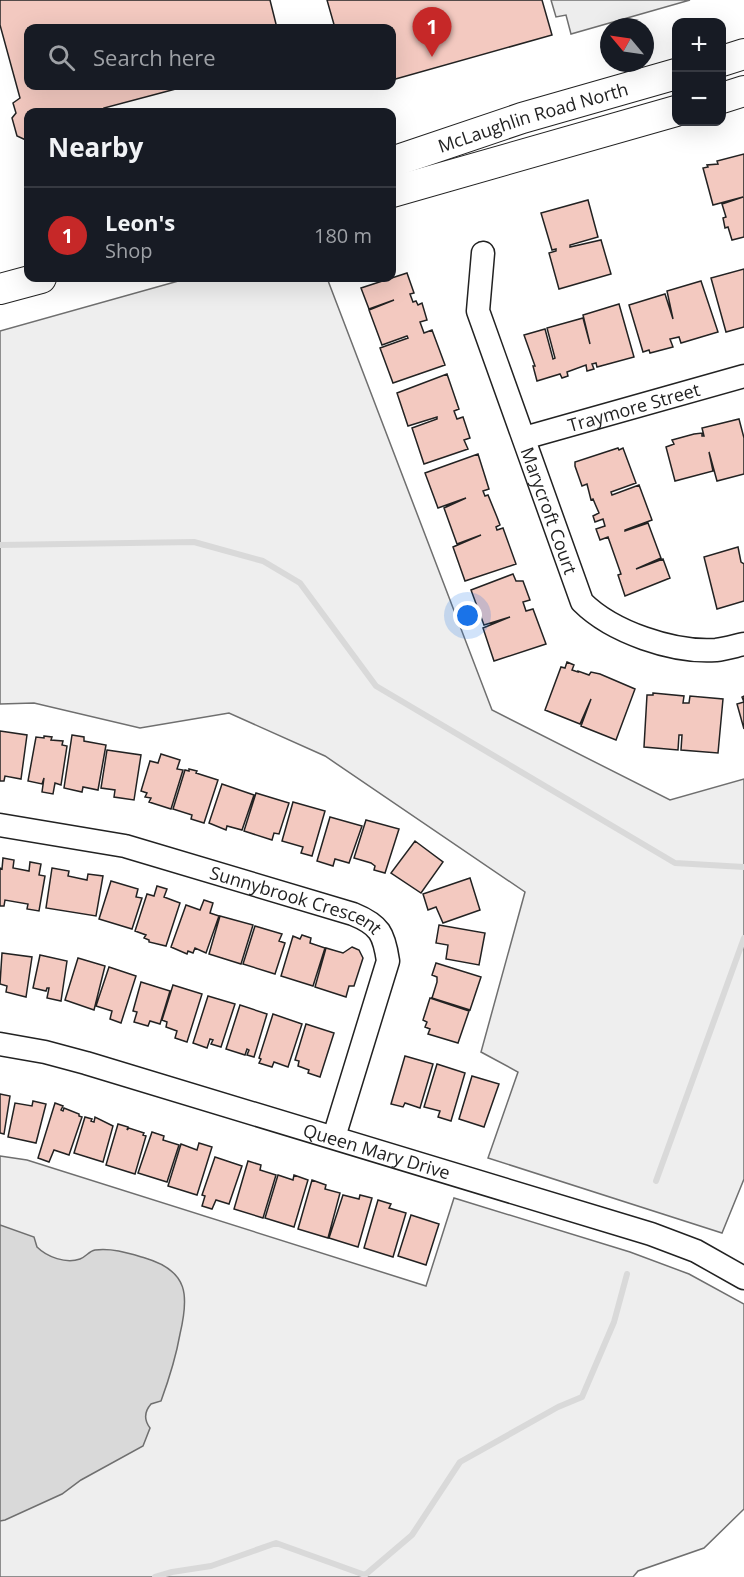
<!DOCTYPE html>
<meta charset="utf-8">
<style>
:root{--surface:#171b24;--page:#242831;--text:#f1f3f6;--muted:#9ea1a6;--line:#363941;--accent:#c62828}
body{margin:0;font-family:"Open Sans",sans-serif;background:var(--page);color:var(--text)}
.controls{position:absolute;right:18px;top:18px;display:grid;overflow:hidden;border-radius:12px;box-shadow:0 6px 24px #0002}
.controls button{width:54px;height:54px;display:grid;place-items:center;padding:0;border:0;border-bottom:2px solid var(--line);background:var(--surface);color:var(--text);font:30px sans-serif}
.compass{position:absolute;left:600px;top:18px;width:54px;height:54px;border-radius:50%;background:var(--surface);box-shadow:0 6px 24px #0002;rotate:299deg}
.you{position:absolute;left:468px;top:616px;width:21px;height:21px;margin:-15px;border:4px solid #fff;border-radius:50%;background:#1a73e8;box-shadow:0 0 0 9px #1a73e833}
.badge{display:grid;place-items:center;width:39px;height:39px;border-radius:50%;background:var(--accent);color:#fff;font-size:20px;font-weight:700}
.pin{position:absolute;translate:-50% -50px;filter:drop-shadow(0 2px 3px #0008)}
.pin::after{content:'';position:absolute;top:32px;width:21px;height:18px;background:inherit;clip-path:polygon(0 0,100% 0,50% 100%)}
.list{margin:0;padding:0;list-style:none}
h2{display:flex;justify-content:space-between;align-items:center;height:78px;margin:0;padding:0 24px;font-size:26px}
h2 small{font-size:20px;font-weight:400;color:var(--muted)}
.list li{display:grid;grid-template-columns:39px 1fr auto;gap:18px;align-items:center;box-sizing:border-box;height:96px;padding:0 24px;border-top:2px solid var(--line)}
.list b{display:block;font-size:22px;white-space:nowrap}
.list p{margin:0;font-size:20px;white-space:nowrap;color:var(--muted)}
.list em{font-size:20px;font-style:normal;color:var(--muted)}
.icon{flex:none;width:33px;height:33px;fill:none;stroke:currentColor;stroke-width:2;stroke-linecap:round;stroke-linejoin:round}
.map{position:relative;flex:none;width:744px;height:1577px;overflow:hidden}
.search{position:absolute;background:var(--surface);box-shadow:0 6px 24px #0002;left:24px;top:24px;width:372px;height:66px;display:flex;align-items:center;gap:15px;box-sizing:border-box;padding:0 21px;border-radius:12px;color:var(--muted);font-size:22px}
.panel{position:absolute;background:var(--surface);box-shadow:0 6px 24px #0002;left:24px;top:108px;width:372px;height:174px;border-radius:12px}
.map>svg:first-child{display:block}
.green{fill:#eee;stroke:#6f6f6f;stroke-width:1.5}
.parking{fill:#ededed;stroke:#6f6f6f;stroke-width:1.5}
.water{fill:#d9d9d9;stroke:#6f6f6f;stroke-width:1.5}
.lines{fill:none;stroke-linecap:round;stroke-linejoin:round}
.stream{stroke:#d9d9d9;stroke-width:6}
.building{fill:#f3c9c0;stroke:#222;stroke-width:1.5}
.minor-casing{stroke:#222;stroke-width:25}
.major-casing{stroke:#222;stroke-width:32}
.minor{stroke:#fff;stroke-width:22}
.major{stroke:#fff;stroke-width:30}
.labels{text-anchor:middle;dominant-baseline:central;stroke-width:4.5;stroke-linejoin:round;paint-order:stroke}
.street-label{font-size:18px;fill:#222;stroke:#fff}
</style>
<div class="map">
<svg width="744" height="1577" viewBox="0 0 744 1577">
<rect width="100%" height="100%" fill="#fff"/>
<path class="green" d="M189,278H327L492,710L670,800L744,779V1179L722,1233L488,1158L518,1072L481,1052L525,892L325,756L229,713L140,728L34,703L0,704V331Z
M0,1156L27,1160L426,1286L454,1198L630,1252L689,1274L744,1304V1509L704,1548L638,1571L633,1577H0Z"/>
<path class="parking" d="M551,0H690L571,34L566,15L556,17Z"/>
<path class="water" d="M0,1225L34,1237L37,1247C47,1257 66,1264 80,1259C86,1257 89,1251 95,1250C113,1248 128,1253 145,1258C189,1271 189,1296 180,1334C176,1357 169,1379 161,1401L151,1404C144,1412 144,1420 150,1428L143,1446L81,1480L62,1494L5,1520L0,1521Z"/>
<g class="lines">
<path class="stream" d="M0,545L194,542L263,561L300,583L376,686L675,863L744,867
M656,1181L744,938
M155,1577L172,1572L211,1566L276,1543L365,1575L412,1535L460,1462L558,1407L582,1397L614,1322L627,1274"/>
</g>
<path class="building" d="M0,0H270L277,28H28V86H187L104,108L105,112H28V141L17,136L12,118L16,113L13,103L20,98L0,25Z
M327,0H542L552,35L392,80V28H335Z
M744,154V237L732,240L728,227L725,228L723,218L726,217L722,204L743,197L713,205L703,168L708,167L707,165L718,164L717,161Z
M588,200L598,237L570,245V247L601,240L611,274L559,289L549,253L556,251V249L552,250L541,213Z
M744,269V327L726,332L711,278Z
M407,273L414,293L410,294L413,302L416,301L418,305L422,303L427,320L420,322L424,333L432,330L445,365L393,383L380,348L408,338L407,336L382,345L369,310L394,300L369,309L361,288Z
M701,281L718,332L681,343L679,337L670,339L673,347L650,353L649,350L643,352L629,305L665,294L673,319L667,291Z
M619,304L634,357L597,367L596,363L592,364L594,369L587,371L586,365L567,372L568,376L562,378L560,374L537,381L533,366H535L524,335L545,329L553,359L555,358L547,328L583,318L590,344L583,315Z
M447,374L459,409L454,411L457,419L463,417L470,438L464,440L468,449L424,464L412,428L437,419V417L408,426L397,393Z
M739,419L744,438V474L717,481L709,452L713,471L675,481L666,447L674,444L672,440L694,434L702,433V436H704L702,428Z
M618,448L619,450L623,448L636,483L611,492L612,495L639,485L652,520L625,530V531L648,523L661,558L636,569L663,559L670,578L625,596L618,575L621,574L608,537L600,540L596,529L605,526L603,519L595,522L593,516L599,513L593,499L591,500L587,484L582,486L575,466V462Z
M478,454L489,489L483,491L485,496L488,495L497,517L500,525L496,527L497,530L503,528L516,564L465,581L453,547L481,535L457,544L444,508L466,498L438,508L425,473Z
M738,547L741,562L744,564V601L717,609L704,557Z
M513,574L516,581H523L530,600L523,602L526,611L533,609L546,644L494,661L483,628L510,617L484,625L471,590Z
M567,662L574,665L572,670L578,672V671L589,675L591,672L600,674L635,689L616,740L581,726L591,699L580,724L545,710L561,667L565,668Z
M653,693L684,696L683,703H689L690,696L723,699L718,753L681,750L682,735H679L678,750L644,747L647,695H653Z
M744,696V729L737,704L744,702L742,697Z
M0,731L27,735L21,779L5,776L4,781H0Z
M72,735L84,737V741L106,745L98,790L83,787L82,792L64,788Z
M44,736L52,737L51,740L63,741L62,745L67,746L61,785L55,783L53,794L42,792L44,778L42,784L28,781L36,737L44,738Z
M107,750L141,755L134,800L114,797L115,790L101,788Z
M161,754L180,760L177,769L183,770L171,809L149,802L151,798L145,797L147,793L141,791L150,761L158,763Z
M189,769L197,771L196,773L218,780L204,823L191,819L192,815L173,809L185,770L189,771Z
M222,784L254,795L242,830L227,826L226,830L209,823Z
M256,793L289,803L279,834L274,833L272,840L244,831Z
M293,802L325,811L312,856L301,853L303,847L282,841Z
M330,817L362,826L349,863L335,859L333,866L317,861Z
M366,820L399,829L385,873L374,870L375,866L371,863L354,858Z
M415,841L443,862L421,893L391,873Z
M3,858L14,860L13,868L29,871L30,862L41,864L39,875L45,876L39,911L27,909L28,904L5,900L4,906H0V868L2,869Z
M52,868L69,871L68,876L87,880L88,874L103,876L96,916L46,908Z
M470,878L480,910L443,923L436,907L428,910L423,894Z
M111,881L138,889L136,897L142,898L132,929L99,919Z
M157,886L167,889L164,897L180,903L166,946L149,942V940L144,938L146,935L135,931L147,894L154,896Z
M204,900L213,903L210,913L219,916L206,953L195,948L193,953L188,951L187,954L171,947L186,905L200,910Z
M220,916L253,925L241,964L209,954Z
M439,925L485,933L479,965L446,959L448,945L436,943Z
M255,926L282,934L279,941L285,943L275,974L243,964Z
M302,935L311,938L310,943L325,948L313,986L281,976L293,936L300,939Z
M352,947L359,950L363,958L354,986H349L346,997L315,987L326,948L343,953Z
M2,953L32,957L26,997L6,992L7,986L0,984Z
M40,955L67,961L61,1001L47,998L49,988H47L46,991L33,988Z
M78,958L105,966L94,1010L65,1000Z
M436,963L481,977L470,1010L432,998L437,982V977L432,975Z
M109,967L136,976L121,1023L110,1019L112,1011L96,1006Z
M141,982L170,991L160,1024L150,1021L148,1026L134,1022L137,1012L133,1011Z
M173,985L202,994L187,1042L175,1038L177,1031L166,1027L167,1022L162,1020Z
M208,996L235,1004L221,1047L211,1044L213,1040L210,1039L207,1048L193,1043Z
M430,998L469,1011L458,1043L428,1034L430,1029L425,1027L427,1022L423,1020Z
M240,1005L267,1014L254,1057L247,1055L249,1050L247,1049L245,1055L226,1049Z
M273,1014L302,1024L288,1067L274,1062L272,1067L259,1063L261,1059L259,1058Z
M306,1024L334,1033L320,1077L308,1073L309,1070L298,1066L299,1061L295,1060Z
M405,1056L433,1064L420,1108L405,1103L403,1107L391,1104Z
M437,1064L465,1073L451,1121L438,1117L440,1111L424,1107Z
M472,1076L499,1084L484,1127L459,1119Z
M0,1094L10,1096L4,1134L0,1133Z
M33,1101L46,1104L36,1143L8,1137L15,1103L32,1106Z
M55,1103L63,1106L61,1110L63,1111L64,1108L79,1114V1116L82,1117L69,1155L54,1150L49,1162L38,1158Z
M85,1117L92,1119L91,1121L94,1122L95,1117L113,1126L103,1162L74,1153Z
M118,1124L128,1127L127,1130L129,1128L144,1133L143,1135L146,1136L135,1174L106,1165Z
M152,1132L164,1136L163,1140L179,1145L167,1182L138,1173Z
M199,1143L212,1147L197,1195L168,1186L181,1144L197,1150Z
M215,1157L242,1166L229,1204L216,1200L212,1209L202,1206L205,1196L202,1195Z
M248,1161L261,1165L260,1170L276,1175L263,1218L234,1209Z
M278,1175L293,1180L294,1175L308,1180L294,1227L265,1218Z
M312,1180L326,1185L325,1189L340,1193L328,1238L298,1229Z
M343,1195L359,1199L360,1195L372,1198L358,1247L329,1238Z
M378,1200L391,1204L389,1208L406,1213L393,1257L364,1248Z
M411,1215L439,1224L426,1265L398,1256Z"/>
<g class="lines">
<defs>
<g id="minor">
<path id="s1" d="M483,253L478,311L582,602C612,632 673,653 716,650C725,649 735,646 744,644"/>
<path id="s2" d="M524,438L744,376"/>
<path id="s3" d="M0,825L125,846L353,914C380,925 384,934 388,961L334,1137"/>
<path id="s4" d="M0,1044L45,1052L86,1063L651,1234L696,1251L744,1278"/>
</g>
<g id="major">
<path d="M722,61L744,54"/>
<path d="M722,98L744,91"/>
<path id="s5" d="M392,162L522,118L676,74"/>
<path d="M392,192L676,111"/>
<path d="M0,289L41,278"/>
</g>
</defs>
<use href="#minor" class="minor-casing"/>
<use href="#major" class="major-casing"/>
<use href="#minor" class="minor"/>
<use href="#major" class="major"/>
</g>
<g class="labels">
<g class="street-label">
<text stroke="none"><textPath href="#s5" startOffset="148">McLaughlin Road North</textPath></text>
<text stroke="none"><textPath href="#s2" startOffset="114">Traymore Street</textPath></text>
<text stroke="none"><textPath href="#s1" startOffset="270">Marycroft Court</textPath></text>
<text stroke="none"><textPath href="#s3" startOffset="306">Sunnybrook Crescent</textPath></text>
<text stroke="none"><textPath href="#s4" startOffset="392">Queen Mary Drive</textPath></text>
</g>
</g>
</svg>
<div class="controls">
<button>+</button>
<button>−</button>
</div>
<svg class="compass" viewBox="-18 -18 36 36"><path d="M0-13l5 13h-10z" fill="#e53935"/><path d="M0 13l5-13h-10z" fill="#9ea1a6"/></svg>
<div class="you"></div>
<div class="pin badge" style="left:432px;top:57px">1</div>
<div class="search"><svg class="icon" aria-label="search" viewBox="0 0 24 24"><circle cx="10" cy="10" r="6"/><path d="M15 15l6 6"/></svg>Search here</div>
<section class="panel">
<h2>Nearby<small></small></h2>
<ul class="list">
<li><span class="badge">1</span><div><b>Leon's</b><p>Shop</p></div><em>180 m</em></li>
</ul>
</section>
</div>
